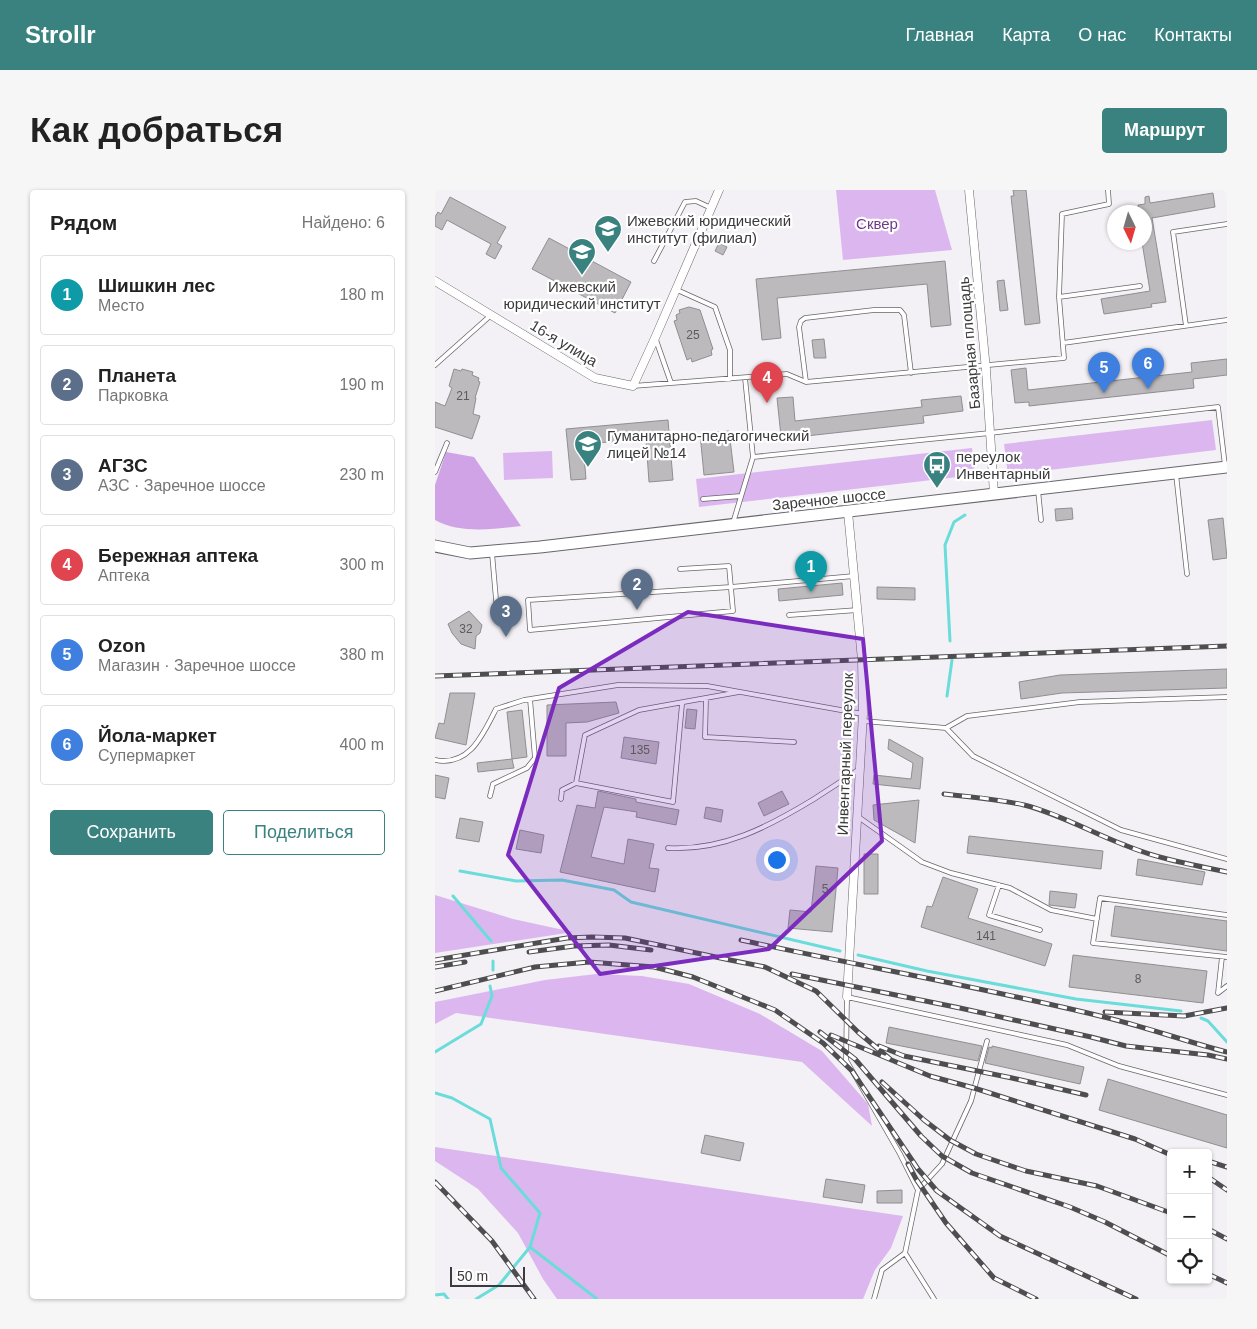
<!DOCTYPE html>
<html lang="ru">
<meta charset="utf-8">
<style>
:root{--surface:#fff;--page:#f6f6f6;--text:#222;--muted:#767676;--line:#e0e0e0;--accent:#398280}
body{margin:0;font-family:Arial,sans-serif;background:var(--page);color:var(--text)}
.controls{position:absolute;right:15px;bottom:15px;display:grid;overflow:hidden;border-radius:5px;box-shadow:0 1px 4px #0004}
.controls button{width:45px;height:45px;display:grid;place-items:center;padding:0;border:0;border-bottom:1px solid var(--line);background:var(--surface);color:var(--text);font:25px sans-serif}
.compass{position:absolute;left:672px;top:15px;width:45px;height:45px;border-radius:50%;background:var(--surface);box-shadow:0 1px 4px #0004;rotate:175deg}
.scale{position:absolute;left:15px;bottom:12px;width:75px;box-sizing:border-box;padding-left:5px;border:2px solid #3b3a3c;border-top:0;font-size:14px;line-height:18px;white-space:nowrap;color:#3b3a3c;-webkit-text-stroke:4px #fff;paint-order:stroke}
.you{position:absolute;left:341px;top:669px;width:18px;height:18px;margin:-12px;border:4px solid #fff;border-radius:50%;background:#1a73e8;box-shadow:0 0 0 8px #1a73e833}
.badge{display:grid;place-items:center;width:32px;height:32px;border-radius:50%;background:var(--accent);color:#fff;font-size:16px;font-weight:700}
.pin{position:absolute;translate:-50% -41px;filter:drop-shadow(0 1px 2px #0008)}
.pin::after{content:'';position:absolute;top:26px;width:18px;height:15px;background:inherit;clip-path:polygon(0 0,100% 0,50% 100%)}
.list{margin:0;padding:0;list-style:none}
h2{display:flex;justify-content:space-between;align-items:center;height:65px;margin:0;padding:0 20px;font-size:21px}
h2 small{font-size:16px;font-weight:400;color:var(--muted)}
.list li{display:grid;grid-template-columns:32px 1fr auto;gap:15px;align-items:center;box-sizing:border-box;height:80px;margin:0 10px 10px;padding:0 10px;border:1px solid var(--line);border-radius:5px}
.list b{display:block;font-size:19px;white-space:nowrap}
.list p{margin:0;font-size:16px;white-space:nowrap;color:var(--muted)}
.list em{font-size:16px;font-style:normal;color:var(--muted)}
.actions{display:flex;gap:10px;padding:15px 20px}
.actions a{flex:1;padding:11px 0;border:1px solid var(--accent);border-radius:5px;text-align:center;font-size:18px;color:var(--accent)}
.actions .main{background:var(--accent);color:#fff}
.icon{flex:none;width:28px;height:28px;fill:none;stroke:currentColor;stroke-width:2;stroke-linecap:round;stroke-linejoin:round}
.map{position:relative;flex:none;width:792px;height:1109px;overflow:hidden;border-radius:5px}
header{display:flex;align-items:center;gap:30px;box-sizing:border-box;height:70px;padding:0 25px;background:var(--accent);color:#fff}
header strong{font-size:24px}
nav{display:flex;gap:28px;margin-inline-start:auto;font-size:18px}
.intro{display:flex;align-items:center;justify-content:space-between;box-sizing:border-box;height:120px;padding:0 30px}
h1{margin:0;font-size:35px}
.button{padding:12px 22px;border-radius:5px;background:var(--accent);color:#fff;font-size:18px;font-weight:700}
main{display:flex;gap:30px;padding:0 30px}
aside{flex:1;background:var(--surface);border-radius:5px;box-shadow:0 1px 4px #0004}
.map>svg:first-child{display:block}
.green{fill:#dcb7ef}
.forest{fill:#d0a3e6}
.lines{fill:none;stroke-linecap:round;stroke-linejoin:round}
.stream{stroke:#6adcda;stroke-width:3}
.building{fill:#bdbabe;stroke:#908e91}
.service-casing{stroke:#686669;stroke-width:5.5}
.minor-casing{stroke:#686669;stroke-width:9}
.secondary-casing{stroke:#686669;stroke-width:13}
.service{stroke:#fff;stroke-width:4}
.minor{stroke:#fff;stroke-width:8}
.secondary{stroke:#fff;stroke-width:11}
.rail-casing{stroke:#4e4d4f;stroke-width:5}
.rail{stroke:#fff;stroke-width:3;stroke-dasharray:9;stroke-linecap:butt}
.marked{fill:#7b2cbf;fill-opacity:0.2;stroke:#7b2cbf;stroke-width:4;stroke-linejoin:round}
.labels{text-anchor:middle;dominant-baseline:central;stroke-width:4.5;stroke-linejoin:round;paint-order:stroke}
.number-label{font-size:12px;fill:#5c5a5c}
.poi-label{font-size:15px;fill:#3b3a3c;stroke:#fff;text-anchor:start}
.park-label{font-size:15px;fill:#6f3987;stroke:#fff}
.street-label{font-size:15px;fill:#3b3a3c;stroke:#fff}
</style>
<header>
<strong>Strollr</strong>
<nav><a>Главная</a><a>Карта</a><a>О нас</a><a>Контакты</a></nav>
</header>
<div class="intro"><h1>Как добраться</h1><a class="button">Маршрут</a></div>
<main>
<aside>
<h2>Рядом<small>Найдено: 6</small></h2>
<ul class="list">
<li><span class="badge" style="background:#0f9aa8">1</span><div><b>Шишкин лес</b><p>Место</p></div><em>180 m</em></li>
<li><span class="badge" style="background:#5c6f8a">2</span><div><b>Планета</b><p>Парковка</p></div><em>190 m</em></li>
<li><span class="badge" style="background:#5c6f8a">3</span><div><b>АГЗС</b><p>АЗС · Заречное шоссе</p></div><em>230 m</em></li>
<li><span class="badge" style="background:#e0444e">4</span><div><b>Бережная аптека</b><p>Аптека</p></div><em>300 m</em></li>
<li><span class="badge" style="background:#3f7fe0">5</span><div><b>Ozon</b><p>Магазин · Заречное шоссе</p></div><em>380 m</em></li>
<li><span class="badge" style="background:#3f7fe0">6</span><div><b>Йола-маркет</b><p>Супермаркет</p></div><em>400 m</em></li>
</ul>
<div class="actions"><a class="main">Сохранить</a><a>Поделиться</a></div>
</aside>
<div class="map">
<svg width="792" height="1109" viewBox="0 0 792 1109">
<rect width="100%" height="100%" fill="#f3f1f5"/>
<path class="green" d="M401,0H500L517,60L408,70Z
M777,230L781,260L573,285L569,254Z
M537,258L540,285L264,317L261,289Z
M117,261L118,288L69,290L68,263Z
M0,705L78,729L138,742L0,763Z
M161,784L207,786L254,794L325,824L387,861L433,914L437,936L367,872L21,823L0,834V812L110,790Z
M0,957L468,1026L456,1058L440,1080L428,1109H122L108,1089L83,1043L43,999L0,971Z"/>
<path class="forest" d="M11,262L39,267L86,336C59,339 25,344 0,330V295Z"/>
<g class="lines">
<path class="stream" d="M515,451L510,355L519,332L530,325
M512,506L517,470
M25,681L81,691L127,690L179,700L196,712L405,761
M18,706L56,751
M423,765L492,781L641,809L746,821
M58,771V780
M766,828L773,831L792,852
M0,862L46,834L57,806L55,796
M0,903L17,908L55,929L66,978L105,1023L95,1057
M0,1105L9,1104L13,1109
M41,1109L64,1095L95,1057L162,1109"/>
</g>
<path class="building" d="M578,0H591L605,133L590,135L576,6H579Z
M778,3L780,17L717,28L731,112L716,114L717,117L669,124L666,109L715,101L707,52H710V22H704L703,15L710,14V7L714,6L715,13Z
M15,7L71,37L62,53L67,56L60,69L51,64L56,54L12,30L7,40L0,36V27L3,22L6,24Z
M114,48L196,92L180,123L97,79Z
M284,53L292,57L288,65L280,61Z
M510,71L516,135L496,137L492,94L342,108L346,148L327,150L321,89Z
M569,90L573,120L565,121L562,91Z
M254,117L265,120L278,159L276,160L277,165L257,172L256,168L252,170L239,131L242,130L241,125L245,123L244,120Z
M389,149L391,168H379L377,150Z
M792,169V185L758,189L759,198L594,216V212L580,213L576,180L591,178L593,200L757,182L756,173Z
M19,179L26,181L27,179L38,182L37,185L44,188L43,191L45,192L40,208H41L38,224L45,226L37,249L0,237V212L10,216L17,198L14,196Z
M526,206L528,221L488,226L489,233L362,247V245L346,246L342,208L358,207L360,231L487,217L486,210Z
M233,230L238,290L214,292L211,249L148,254L151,289L136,290L131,239Z
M294,241L299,282L269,285L265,244Z
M637,318L638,329L621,331L620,319Z
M788,328L792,368L778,370L773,330Z
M407,393L408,405L344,411L343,399Z
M442,397L480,398V410L442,409Z
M34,421L47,435L45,443L41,446L40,459L26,454L17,443L13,434Z
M792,479V498L627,503L586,509L584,492L625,485Z
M15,503H40L31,555L0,548L4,533L9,534Z
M181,512L184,523L152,532L131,533V566H112V515Z
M252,519L262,520L260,539L250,538Z
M87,520L92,567L77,569L72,522Z
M189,547L224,552L221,574L186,568Z
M454,549L488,568L485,599L438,594L439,585L476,589L478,573L453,559Z
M77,569L79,578L43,582L42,573Z
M0,585L14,588L10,609L0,607Z
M163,601L201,609V612L244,620L241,635L201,627L202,622L169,617L156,667L189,674L193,649L219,654L214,678L224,679L220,702L125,682L142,615L160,618Z
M347,601L354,614L329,626L323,613Z
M484,610L480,653L439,630L438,615Z
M271,617L288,620L286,632L269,628Z
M25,628L48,632L44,652L21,648Z
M85,640L109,645L106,663L81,659Z
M534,646L668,661L666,679L532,663Z
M429,664H443V704H429Z
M703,669L770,682L767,695L701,685Z
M381,676L403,678L397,742L353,738L355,720L376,722Z
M508,687L543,699L533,728L617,754L610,776L486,737L492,716L497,717Z
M615,701L642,704L640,718L614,715Z
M680,716L792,731V761L676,746Z
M638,765L772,781L768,813L634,797Z
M454,837L547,856L543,871L451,853Z
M557,856L649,877L645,894L550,873L554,857L557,858Z
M673,889L792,925V958L664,920Z
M270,945L309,953L305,971L266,963Z
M391,989L430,995L427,1013L388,1007Z
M467,1000V1013H442V1001Z"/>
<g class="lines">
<defs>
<path id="service" d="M219,71L250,12L261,11L276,18
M240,99L280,117L295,160V189
M624,107L705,96
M751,136L738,42L792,34
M221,150L236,193
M628,153L792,130
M0,175L55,126
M310,188L318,267L555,243L783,217L790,276
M371,192L364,137L366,131L370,128L439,120H465L469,125L476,183
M198,196L352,184L371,192L629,168L624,107L627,24L674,14L673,0
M0,282L12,253
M741,284L752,384
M603,300L606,330
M268,309L306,306
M298,333L318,267
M57,363L62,421
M245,379L294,376L298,421L95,440L93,410L296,397L419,386
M354,425L423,420
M271,509L270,547L359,552
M428,531L511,538L538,566L686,640L792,669
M511,538L532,526L645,512L792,507
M0,570C35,577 48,544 61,519L89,510L183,495L272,496L428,524
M141,593L238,612L247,514
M55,606L58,594L92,578L100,568L95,509
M126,609L127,600L141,593L150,545L204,520L304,502
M422,626L487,672L516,683L575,698L616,720L662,729
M233,658C288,661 333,637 379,609C394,599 409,590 423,580
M564,695L554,725L605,740
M792,725L665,708L658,753L792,767
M787,767L783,803L792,796
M483,1000L465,964L411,870L412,807L632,855L684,876L792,905
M470,1063L499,1109
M439,1109L447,1080L470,1063L483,1000L507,974L536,911L552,851"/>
<path id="minor" d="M534,0L551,180L559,304
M0,91L160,188L198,196L220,148L284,0
M412,807L428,524L427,470L413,322"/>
<path id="secondary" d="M0,356L35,363L105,357L792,277"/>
</defs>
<use href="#service" class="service-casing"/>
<use href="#minor" class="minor-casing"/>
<use href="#secondary" class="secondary-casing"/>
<use href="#service" class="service"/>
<use href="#minor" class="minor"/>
<use href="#secondary" class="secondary"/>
<defs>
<path id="rail" d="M0,486L792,456
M509,604C536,607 563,609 589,615C625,624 657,643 692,656C724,669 758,675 792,682
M306,750C425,776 546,797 665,826C708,836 749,851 792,862
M94,762L139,756L174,755L216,760
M0,770L132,748L157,747L190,748L295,770L330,777L381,801L423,842L455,869
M0,777L30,772
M357,784L525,818L656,847L691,856L773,865L792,869
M0,801L100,777L154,772L219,777L258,787L340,820L388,853L417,881L483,979L502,1001L565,1046L701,1109
M670,822L749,826L792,818
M385,842L420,869L486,946L507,966L537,983L635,1017L670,1032L736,1066
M396,845L495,886L539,898L700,949L736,965
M444,856L469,866L577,888L651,905
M447,892L489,930L515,950L541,964L591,981L662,996L736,1023
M773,971L792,977
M473,974L481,989L511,1033L559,1088L601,1109
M773,987L792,1000
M0,992L57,1051L99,1109
M773,1039L792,1049
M773,1084L792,1093"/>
</defs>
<use href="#rail" class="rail-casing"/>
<use href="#rail" class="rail"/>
</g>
<path class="marked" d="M253,422L428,449L447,651L334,759L165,784L73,665L124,498Z"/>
<defs>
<symbol id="university-pin" viewBox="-11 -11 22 30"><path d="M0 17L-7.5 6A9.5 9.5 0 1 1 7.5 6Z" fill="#398280" stroke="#fff"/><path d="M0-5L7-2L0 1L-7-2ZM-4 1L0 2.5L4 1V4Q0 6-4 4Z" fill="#fff"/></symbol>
<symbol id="school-pin" viewBox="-11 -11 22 30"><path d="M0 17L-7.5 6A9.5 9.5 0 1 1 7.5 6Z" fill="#398280" stroke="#fff"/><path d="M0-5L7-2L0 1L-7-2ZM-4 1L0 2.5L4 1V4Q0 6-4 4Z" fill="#fff"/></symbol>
<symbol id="bus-pin" viewBox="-11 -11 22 30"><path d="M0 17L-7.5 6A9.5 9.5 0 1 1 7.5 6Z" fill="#398280" stroke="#fff"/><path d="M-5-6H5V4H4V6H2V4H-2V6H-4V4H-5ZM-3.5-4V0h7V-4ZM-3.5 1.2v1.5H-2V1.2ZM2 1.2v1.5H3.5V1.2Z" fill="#fff"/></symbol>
</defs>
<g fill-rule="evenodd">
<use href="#university-pin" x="157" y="23" width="32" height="43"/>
<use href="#university-pin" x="131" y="46" width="32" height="43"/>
<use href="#school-pin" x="137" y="238" width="32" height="43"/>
<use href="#bus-pin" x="486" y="259" width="32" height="43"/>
</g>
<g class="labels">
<g class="number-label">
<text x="258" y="145">25</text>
<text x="28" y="206">21</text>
<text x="31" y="439">32</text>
<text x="205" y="560">135</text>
<text x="390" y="699">5</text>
<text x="551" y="746">141</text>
<text x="703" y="789">8</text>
</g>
<g class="poi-label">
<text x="192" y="30">Ижевский юридический<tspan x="192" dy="17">институт (филиал)</tspan></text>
<text x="147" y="96" text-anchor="middle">Ижевский<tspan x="147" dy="17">юридический институт</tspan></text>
<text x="172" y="245">Гуманитарно-педагогический<tspan x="172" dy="17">лицей №14</tspan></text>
<text x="521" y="266">переулок<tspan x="521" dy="17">Инвентарный</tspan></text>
</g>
<g class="park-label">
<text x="442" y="33">Сквер</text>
</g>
<g class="street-label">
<text transform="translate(129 153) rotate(31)">16-я улица</text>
<text transform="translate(534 153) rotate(-95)">Базарная площадь</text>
<text transform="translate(394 309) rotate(-6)">Заречное шоссе</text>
<text transform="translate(410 564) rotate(-88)">Инвентарный переулок</text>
</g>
</g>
</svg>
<div class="controls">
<button>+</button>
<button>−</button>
<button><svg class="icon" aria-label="locate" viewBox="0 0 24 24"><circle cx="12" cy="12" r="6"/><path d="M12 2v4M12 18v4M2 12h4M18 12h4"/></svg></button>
</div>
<svg class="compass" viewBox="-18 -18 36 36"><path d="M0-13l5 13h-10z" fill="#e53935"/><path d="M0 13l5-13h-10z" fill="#767676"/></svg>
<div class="scale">50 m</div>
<div class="you"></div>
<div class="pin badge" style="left:376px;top:402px;background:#0f9aa8">1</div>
<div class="pin badge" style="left:202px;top:420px;background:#5c6f8a">2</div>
<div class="pin badge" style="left:71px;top:447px;background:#5c6f8a">3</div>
<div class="pin badge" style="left:332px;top:213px;background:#e0444e">4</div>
<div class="pin badge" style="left:669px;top:203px;background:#3f7fe0">5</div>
<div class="pin badge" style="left:713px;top:199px;background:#3f7fe0">6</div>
</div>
</main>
